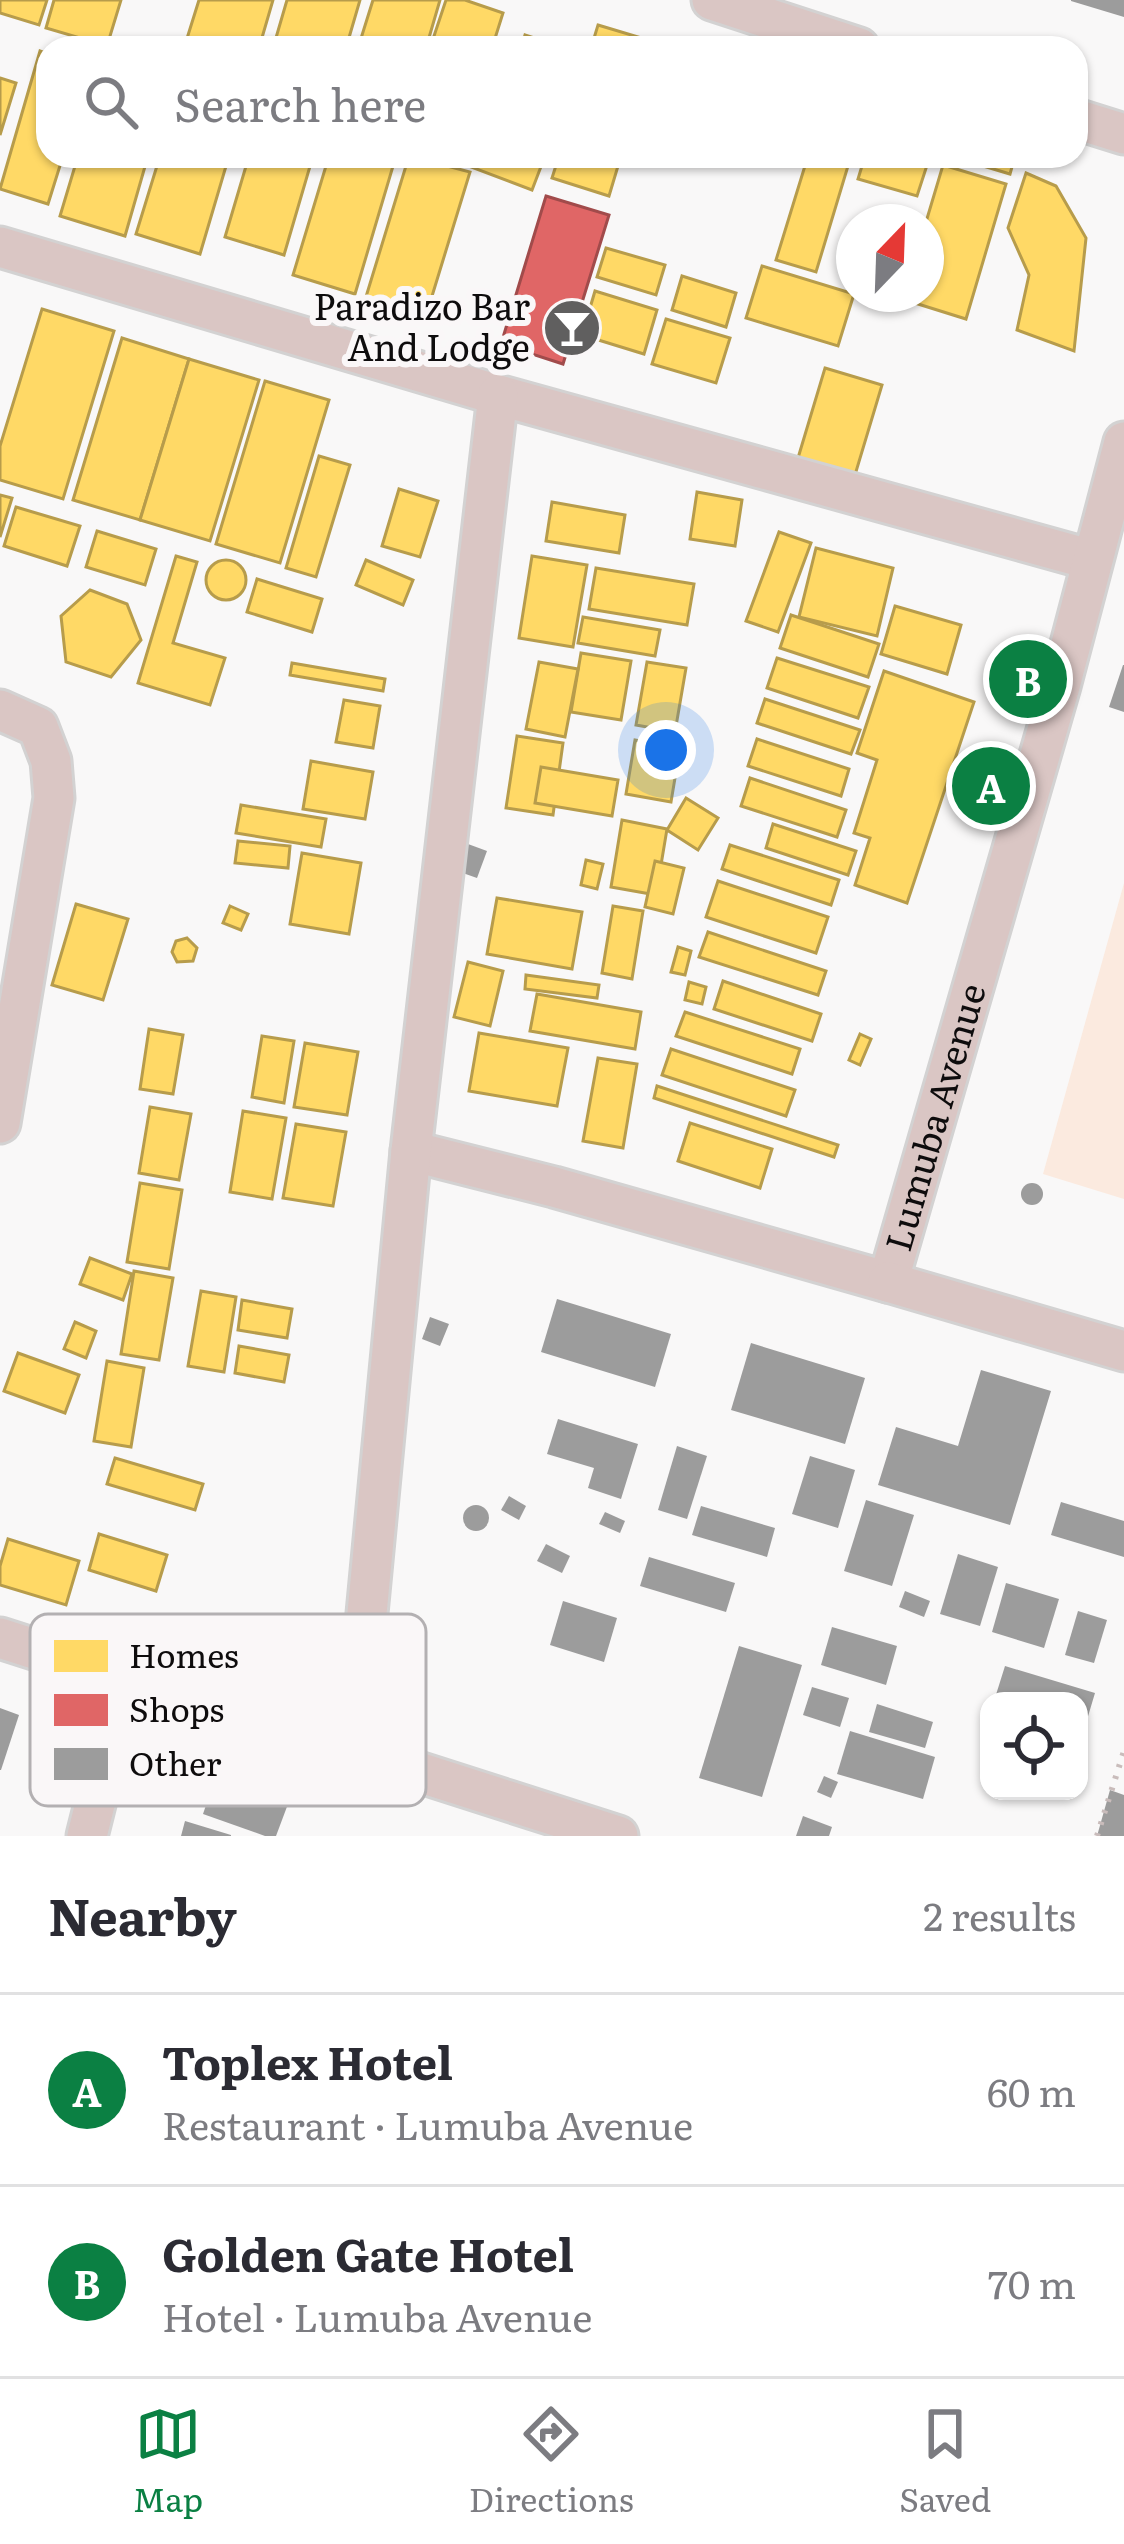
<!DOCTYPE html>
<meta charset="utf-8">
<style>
:root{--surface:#fff;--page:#f2f2f3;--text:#2b2b33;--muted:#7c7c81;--line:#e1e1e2;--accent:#0b8043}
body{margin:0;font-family:Literata,serif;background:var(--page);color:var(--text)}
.controls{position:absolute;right:36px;bottom:36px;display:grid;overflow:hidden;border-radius:24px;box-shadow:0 3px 9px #0004}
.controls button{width:108px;height:108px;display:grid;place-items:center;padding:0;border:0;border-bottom:3px solid var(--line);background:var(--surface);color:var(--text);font:60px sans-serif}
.compass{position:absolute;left:836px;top:204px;width:108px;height:108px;border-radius:50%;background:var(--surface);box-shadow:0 3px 9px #0004;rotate:23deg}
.you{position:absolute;left:666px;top:750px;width:42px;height:42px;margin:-30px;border:9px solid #fff;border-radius:50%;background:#1a73e8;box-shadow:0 0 0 18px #1a73e833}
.badge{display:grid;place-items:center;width:78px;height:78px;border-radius:50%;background:var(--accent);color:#fff;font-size:39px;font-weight:700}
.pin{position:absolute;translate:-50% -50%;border:6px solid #fff;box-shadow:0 3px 12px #0006}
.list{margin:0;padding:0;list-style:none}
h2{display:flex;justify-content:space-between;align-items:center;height:156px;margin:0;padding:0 48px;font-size:51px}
h2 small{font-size:39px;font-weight:400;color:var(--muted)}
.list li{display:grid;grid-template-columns:78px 1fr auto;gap:36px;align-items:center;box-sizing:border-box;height:192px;padding:0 48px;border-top:3px solid var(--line)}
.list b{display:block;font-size:45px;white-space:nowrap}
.list p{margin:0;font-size:39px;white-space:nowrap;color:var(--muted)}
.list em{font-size:39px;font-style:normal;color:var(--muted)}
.icon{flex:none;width:66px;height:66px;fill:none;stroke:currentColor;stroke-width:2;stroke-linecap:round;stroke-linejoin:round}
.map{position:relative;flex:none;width:1124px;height:1836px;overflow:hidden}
.search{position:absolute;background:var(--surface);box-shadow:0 3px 9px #0004;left:36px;right:36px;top:36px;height:132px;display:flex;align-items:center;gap:30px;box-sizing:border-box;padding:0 42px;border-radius:36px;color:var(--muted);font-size:45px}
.sheet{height:540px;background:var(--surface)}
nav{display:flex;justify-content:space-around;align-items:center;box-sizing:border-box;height:168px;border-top:3px solid var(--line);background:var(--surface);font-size:33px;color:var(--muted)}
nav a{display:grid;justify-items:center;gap:6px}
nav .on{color:var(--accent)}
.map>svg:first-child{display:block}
.green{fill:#fbeadf}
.homes{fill:#ffd966;stroke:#b79c4b;stroke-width:3}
.shops{fill:#e06666;stroke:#a14b4b;stroke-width:3}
.building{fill:#9c9c9c}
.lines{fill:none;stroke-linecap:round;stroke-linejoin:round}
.street-casing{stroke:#d3d2d2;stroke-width:45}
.path{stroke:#c9bcbb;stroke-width:6;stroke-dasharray:3 9;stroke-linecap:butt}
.street{stroke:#dac6c4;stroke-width:39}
.labels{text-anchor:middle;stroke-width:12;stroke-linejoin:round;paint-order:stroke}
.poi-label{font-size:36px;fill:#0e0c0d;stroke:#faf7f8;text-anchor:end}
.street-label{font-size:36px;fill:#0e0c0d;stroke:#faf7f8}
.key{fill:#faf7f8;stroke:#b3b0b2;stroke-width:3}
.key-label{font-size:33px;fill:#0e0c0d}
</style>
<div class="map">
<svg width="1124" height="1836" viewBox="0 0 1124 1836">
<rect width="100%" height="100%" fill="#f9f8f8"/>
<polygon class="green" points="1124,883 1124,1199 1043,1174"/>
<g class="homes">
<polygon points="0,0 47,0 39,25 0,13"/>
<polygon points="54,0 121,0 107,46 46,28"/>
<polygon points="199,0 273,0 259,48 184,48"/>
<polygon points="287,0 360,0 346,48 273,48"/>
<polygon points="373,0 440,0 426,48 358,48"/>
<polygon points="446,0 465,0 503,13 492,48 430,48"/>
<polygon points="598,25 655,42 654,48 591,48"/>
<polygon points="525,35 565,48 521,48"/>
<polygon points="40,51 48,54 48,156 63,156 48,204 0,189"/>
<polygon points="0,78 16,83 0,135"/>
<polygon points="78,156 148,156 125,236 60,216"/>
<polygon points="160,156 229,156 200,254 136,234"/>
<polygon points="249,156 313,156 284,255 225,237"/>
<polygon points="329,156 396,156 355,294 293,275"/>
<polygon points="409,156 470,172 425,319 365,300"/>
<polygon points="476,156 545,156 532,190 471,167"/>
<polygon points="559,156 621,156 609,196 552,178"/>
<polygon points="808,156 851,156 816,272 776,260"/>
<polygon points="865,156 930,156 917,196 858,179"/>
<polygon points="950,156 1015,156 1010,174"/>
<polygon points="943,165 1006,184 966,319 902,299 904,294 926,294 926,222"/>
<polygon points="1026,173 1056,186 1086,238 1074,351 1017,330 1029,275 1008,228"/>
<polygon points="606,248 665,265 656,295 597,277"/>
<polygon points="762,266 854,294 838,346 746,318"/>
<polygon points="682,276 736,293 726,327 672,310"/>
<polygon points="595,291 657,310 644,354 582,335"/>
<polygon points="42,309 114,331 63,499 0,480 0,446"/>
<polygon points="666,319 730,338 716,383 652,364"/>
<polygon points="122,338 189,359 140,520 73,500"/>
<polygon points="189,359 259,380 210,541 140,520"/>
<polygon points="825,368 882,385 855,475 798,458"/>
<polygon points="265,381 329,400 280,563 216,544"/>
<polygon points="319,456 350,465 316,577 286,568"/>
<polygon points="399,489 438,501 420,557 382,546"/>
<polygon points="697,492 742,500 735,546 690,539"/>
<polygon points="0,495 12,498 0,537"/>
<polygon points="552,502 625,515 619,553 546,541"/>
<polygon points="16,507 80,526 67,566 4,546"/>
<polygon points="97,531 156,549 145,585 86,567"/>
<polygon points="779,532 811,543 778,632 746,621"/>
<polygon points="816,548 893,568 877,636 799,617"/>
<polygon points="176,556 197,562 173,643 225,658 210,705 138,683"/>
<polygon points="532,556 587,565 573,647 519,638"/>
<polygon points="366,560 413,580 403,605 356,585"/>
<circle cx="226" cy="580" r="20"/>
<polygon points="596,568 694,584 687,625 589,609"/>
<polygon points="257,579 322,599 312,632 247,612"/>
<polygon points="90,590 127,604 141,640 111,677 66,662 61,616"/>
<polygon points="895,606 961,625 947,674 881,654"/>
<polygon points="791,615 879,644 868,677 780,648"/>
<polygon points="583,617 660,630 655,656 578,643"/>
<polygon points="581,653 631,661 621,720 571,712"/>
<polygon points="777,658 869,687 858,718 767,688"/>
<polygon points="539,662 578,669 565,737 526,729"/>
<polygon points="647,662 686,668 675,732 636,725"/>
<polygon points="292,663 385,679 383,691 290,675"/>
<polygon points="884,671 974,702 907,903 855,885 870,838 854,833 877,760 857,753"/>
<polygon points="765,699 860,730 851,754 757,723"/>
<polygon points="344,700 380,706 373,748 336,742"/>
<polygon points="517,736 563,743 553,815 506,808"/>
<polygon points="757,739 849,769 841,796 748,766"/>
<polygon points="635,740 680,748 671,802 626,794"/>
<polygon points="311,761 373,772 365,819 303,809"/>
<polygon points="541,767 618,780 612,816 535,803"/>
<polygon points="750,778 846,810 837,837 741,806"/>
<polygon points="686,798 718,818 698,850 667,830"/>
<polygon points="241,805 326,819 321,847 236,833"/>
<polygon points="622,820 667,829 656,895 611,887"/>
<polygon points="773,824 856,851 848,875 766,848"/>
<polygon points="238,841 290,846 288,868 235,863"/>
<polygon points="730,845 839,880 831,905 722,869"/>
<polygon points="302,853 361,863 349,934 290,924"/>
<polygon points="586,860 603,864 597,889 581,885"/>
<polygon points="655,861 684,868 673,914 645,907"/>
<polygon points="718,881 828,917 816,953 706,917"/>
<polygon points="497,898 582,912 572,969 487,954"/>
<polygon points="76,904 128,919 103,1000 52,985"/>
<polygon points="230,906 248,914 241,930 223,923"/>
<polygon points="613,906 643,911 632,979 602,973"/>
<polygon points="708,932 826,971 818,995 699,957"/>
<polygon points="187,938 197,948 193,961 177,962 172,952 176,941"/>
<polygon points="678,947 691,951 685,975 671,972"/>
<polygon points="468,962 503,971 490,1026 454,1017"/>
<polygon points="526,975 599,985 597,998 525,989"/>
<polygon points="723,981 821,1014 812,1041 714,1009"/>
<polygon points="689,982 706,987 702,1004 685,1000"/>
<polygon points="537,994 641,1012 635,1049 530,1031"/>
<polygon points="685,1012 800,1049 792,1074 676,1036"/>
<polygon points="149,1029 183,1035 173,1094 140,1089"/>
<polygon points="479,1033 568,1048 557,1106 469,1091"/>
<polygon points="860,1034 871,1039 860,1065 849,1060"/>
<polygon points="262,1036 294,1041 284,1103 252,1097"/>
<polygon points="305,1043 358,1052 347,1115 294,1107"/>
<polygon points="671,1049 795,1090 786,1116 662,1075"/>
<polygon points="598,1058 637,1064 623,1148 583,1141"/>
<polygon points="657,1086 838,1145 834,1157 654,1098"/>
<polygon points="150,1107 191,1114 179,1180 139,1173"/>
<polygon points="243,1111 286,1118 272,1199 230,1192"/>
<polygon points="690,1123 772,1149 760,1188 678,1161"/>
<polygon points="296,1124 346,1132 333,1206 283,1198"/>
<polygon points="140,1183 182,1190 169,1269 127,1262"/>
<polygon points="90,1258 132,1274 123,1300 80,1284"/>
<polygon points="134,1271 173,1278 159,1360 121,1354"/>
<polygon points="201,1291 236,1297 224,1372 188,1366"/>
<polygon points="242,1300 292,1309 287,1338 238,1330"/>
<polygon points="75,1322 96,1331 86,1358 64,1349"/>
<polygon points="239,1346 289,1355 284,1382 235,1373"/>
<polygon points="18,1353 79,1375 65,1413 4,1391"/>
<polygon points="107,1361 144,1368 131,1447 94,1441"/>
<polygon points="115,1458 203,1484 195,1510 107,1484"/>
<polygon points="99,1534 167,1555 156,1591 89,1570"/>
<polygon points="8,1539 79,1561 66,1605 0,1585 0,1566"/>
</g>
<polygon class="shops" points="546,196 609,215 563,364 501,344"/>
<g class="building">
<polygon points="1071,0 1124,0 1124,17 1071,1"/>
<polygon points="1123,665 1124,665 1124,712 1109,707"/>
<polygon points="468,844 487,851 477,878 457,871"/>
<circle cx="1032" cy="1194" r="11"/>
<polygon points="557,1299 671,1334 655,1387 541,1352"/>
<polygon points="430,1317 449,1324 440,1346 422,1339"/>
<polygon points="751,1343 865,1378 845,1444 731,1410"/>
<polygon points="981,1370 1051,1391 1010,1525 878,1485 896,1427 958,1446"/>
<polygon points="558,1419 638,1444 621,1499 588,1488 594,1468 547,1454"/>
<polygon points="677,1446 707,1456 687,1519 658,1510"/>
<polygon points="810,1456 855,1470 838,1528 792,1514"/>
<polygon points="509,1496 526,1506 519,1520 501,1510"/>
<polygon points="866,1500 914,1515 892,1586 844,1571"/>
<polygon points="1061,1502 1124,1521 1124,1557 1051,1535"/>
<circle cx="476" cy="1518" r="13"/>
<polygon points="701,1506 775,1528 767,1557 692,1535"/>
<polygon points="605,1512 625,1521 620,1533 599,1524"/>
<polygon points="546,1544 570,1556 562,1573 537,1561"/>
<polygon points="958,1554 998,1567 980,1626 940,1614"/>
<polygon points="649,1557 735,1583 726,1612 640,1586"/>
<polygon points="1006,1583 1059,1599 1044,1648 992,1632"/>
<polygon points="905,1591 930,1601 924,1617 899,1607"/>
<polygon points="563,1601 617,1618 604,1662 550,1645"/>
<polygon points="1078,1611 1107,1620 1094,1663 1065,1655"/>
<polygon points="832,1627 897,1646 886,1685 821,1665"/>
<polygon points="739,1646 802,1665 762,1797 699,1778"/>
<polygon points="1005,1666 1095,1693 1083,1733 1079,1732 1079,1701 994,1701"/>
<polygon points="812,1687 849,1698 840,1727 803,1715"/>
<polygon points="877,1704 933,1722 925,1748 869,1732"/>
<polygon points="0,1708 19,1715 1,1770 0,1770"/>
<polygon points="850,1731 935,1757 923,1799 837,1774"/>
<polygon points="218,1770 291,1796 276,1836 265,1836 203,1814"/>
<polygon points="824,1776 838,1782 831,1798 817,1792"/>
<polygon points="1110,1790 1124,1795 1124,1836 1097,1836"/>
<polygon points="803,1816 832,1827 829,1836 796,1836"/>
<polygon points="185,1821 231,1835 231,1836 181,1836"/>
</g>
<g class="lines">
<g class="street-casing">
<g id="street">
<polyline points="712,0 859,48"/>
<polyline points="1076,119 1124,134"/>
<polyline points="0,247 498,395 1092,560"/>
<polyline points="0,710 38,727 51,761 54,798 0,1123"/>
<path id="s1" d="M 411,1151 L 554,1187 L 888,1282 L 1060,686 L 1124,442"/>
<polyline points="888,1282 1124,1351"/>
<polyline points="0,1638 618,1836"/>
<polyline points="354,1750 411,1151 498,395"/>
<polyline points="87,1836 126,1680"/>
</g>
</g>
<polyline class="path" points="1097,1836 1124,1751"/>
<use href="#street" class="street"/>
</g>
<defs>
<g id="bar-disc" transform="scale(3)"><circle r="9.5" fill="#605f5f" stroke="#faf7f8"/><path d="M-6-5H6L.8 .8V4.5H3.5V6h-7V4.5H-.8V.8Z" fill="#fff"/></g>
</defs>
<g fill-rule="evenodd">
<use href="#bar-disc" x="572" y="328"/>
</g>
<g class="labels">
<g class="poi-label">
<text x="530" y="320">Paradizo Bar<tspan x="530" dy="41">And Lodge</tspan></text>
</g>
<g class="street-label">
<text dy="13" stroke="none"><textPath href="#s1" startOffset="666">Lumuba Avenue</textPath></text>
</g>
</g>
<rect x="30" y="1614" width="396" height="192" rx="18" class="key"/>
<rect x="54" y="1640" width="54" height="32" fill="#ffd966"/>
<rect x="54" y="1694" width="54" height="32" fill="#e06666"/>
<rect x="54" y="1748" width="54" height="32" fill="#9c9c9c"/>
<g class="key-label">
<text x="129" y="1668">Homes</text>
<text x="129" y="1722">Shops</text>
<text x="129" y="1776">Other</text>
</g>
</svg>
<div class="controls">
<button><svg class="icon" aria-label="locate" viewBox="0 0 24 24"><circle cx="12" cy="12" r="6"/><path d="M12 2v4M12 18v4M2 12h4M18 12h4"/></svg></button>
</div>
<svg class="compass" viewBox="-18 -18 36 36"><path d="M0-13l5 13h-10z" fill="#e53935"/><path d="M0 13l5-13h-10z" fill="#7c7c81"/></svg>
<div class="you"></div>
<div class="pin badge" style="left:991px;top:786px">A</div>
<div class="pin badge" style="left:1028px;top:679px">B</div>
<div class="search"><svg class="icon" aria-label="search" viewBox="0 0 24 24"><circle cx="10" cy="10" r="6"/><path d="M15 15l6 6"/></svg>Search here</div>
</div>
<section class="sheet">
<h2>Nearby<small>2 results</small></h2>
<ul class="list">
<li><span class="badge">A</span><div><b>Toplex Hotel</b><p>Restaurant · Lumuba Avenue</p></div><em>60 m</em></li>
<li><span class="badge">B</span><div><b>Golden Gate Hotel</b><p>Hotel · Lumuba Avenue</p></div><em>70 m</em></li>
</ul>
</section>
<nav>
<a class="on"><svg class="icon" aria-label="map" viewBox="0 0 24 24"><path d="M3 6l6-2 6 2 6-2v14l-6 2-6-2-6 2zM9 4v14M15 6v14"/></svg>Map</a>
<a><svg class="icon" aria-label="directions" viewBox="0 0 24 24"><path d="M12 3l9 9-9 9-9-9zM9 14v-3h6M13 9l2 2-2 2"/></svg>Directions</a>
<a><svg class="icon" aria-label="saved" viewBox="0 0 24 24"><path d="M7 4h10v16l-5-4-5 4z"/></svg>Saved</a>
</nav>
